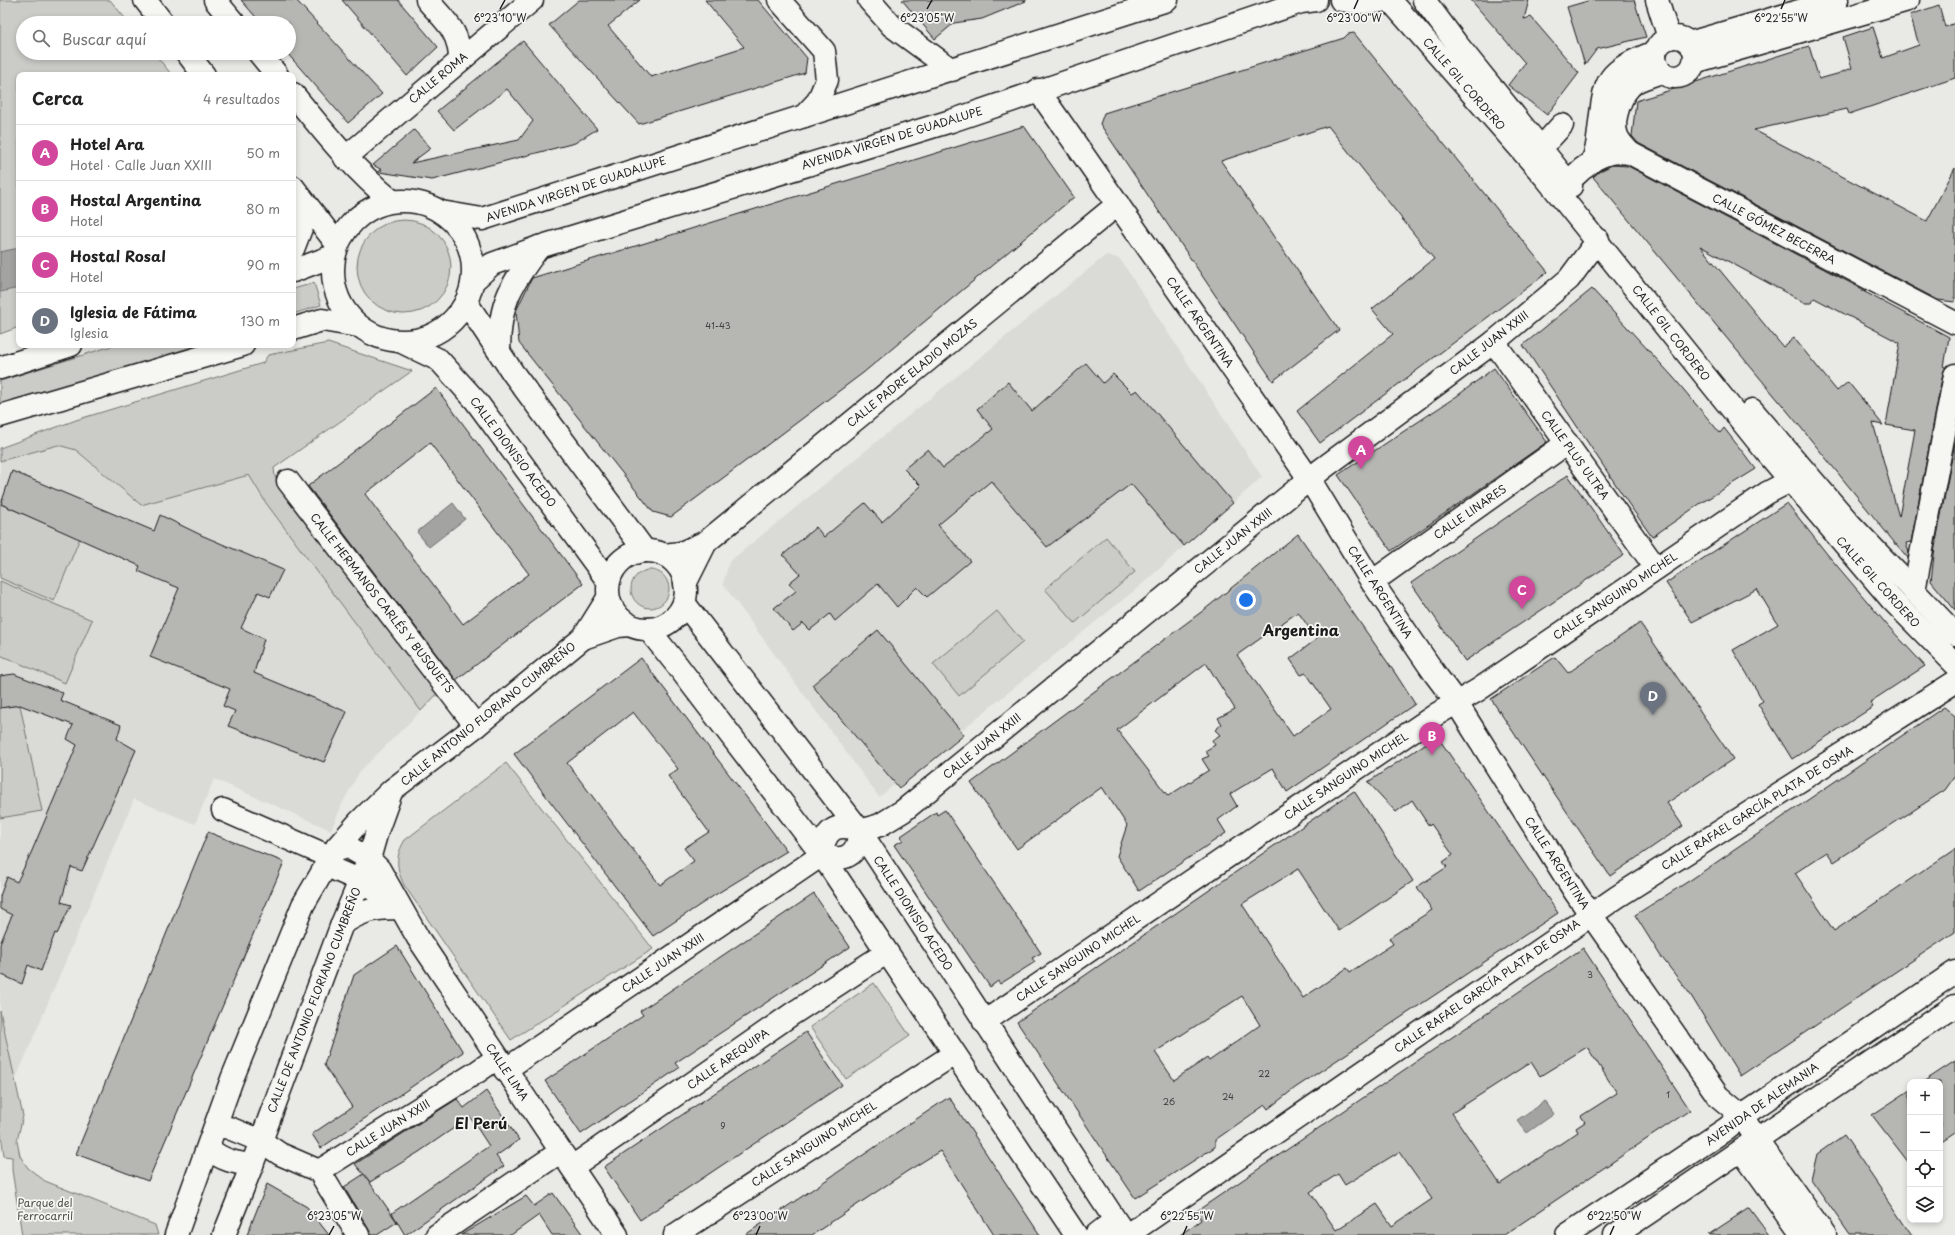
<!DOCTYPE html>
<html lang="es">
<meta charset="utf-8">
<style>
:root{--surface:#fff;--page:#f6f6f6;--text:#222;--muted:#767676;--line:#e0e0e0;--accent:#1c1c1c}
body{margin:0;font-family:"Playpen Sans",sans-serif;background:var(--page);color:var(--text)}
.controls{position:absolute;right:12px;bottom:12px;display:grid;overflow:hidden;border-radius:8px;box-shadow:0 2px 6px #0003}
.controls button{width:36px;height:36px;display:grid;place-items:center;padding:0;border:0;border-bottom:1px solid var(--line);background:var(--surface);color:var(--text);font:20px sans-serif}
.you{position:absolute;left:1246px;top:600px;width:14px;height:14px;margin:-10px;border:3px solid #fff;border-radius:50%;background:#1a73e8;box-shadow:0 0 0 6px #1a73e833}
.badge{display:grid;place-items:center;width:26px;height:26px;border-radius:50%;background:var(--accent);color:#fff;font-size:13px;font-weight:700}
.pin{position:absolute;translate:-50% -33px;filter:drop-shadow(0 1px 2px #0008)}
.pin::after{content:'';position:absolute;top:21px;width:14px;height:12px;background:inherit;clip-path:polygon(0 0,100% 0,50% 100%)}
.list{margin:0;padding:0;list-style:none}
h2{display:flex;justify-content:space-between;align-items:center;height:52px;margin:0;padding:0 16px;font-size:17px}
h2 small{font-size:13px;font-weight:400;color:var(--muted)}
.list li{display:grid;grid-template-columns:26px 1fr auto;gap:12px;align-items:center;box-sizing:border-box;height:56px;padding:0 16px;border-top:1px solid var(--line)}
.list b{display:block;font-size:15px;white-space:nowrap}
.list p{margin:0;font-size:13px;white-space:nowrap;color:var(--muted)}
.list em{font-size:13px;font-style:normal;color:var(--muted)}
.icon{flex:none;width:22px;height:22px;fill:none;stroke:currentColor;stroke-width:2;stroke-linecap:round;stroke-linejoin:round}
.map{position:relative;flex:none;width:1955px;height:1235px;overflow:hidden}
.search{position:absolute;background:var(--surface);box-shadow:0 2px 6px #0003;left:16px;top:16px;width:280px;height:44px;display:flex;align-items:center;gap:10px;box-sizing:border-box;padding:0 14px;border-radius:22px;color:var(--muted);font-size:15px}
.panel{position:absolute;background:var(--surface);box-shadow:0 2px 6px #0003;left:16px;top:72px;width:280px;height:276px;border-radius:8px}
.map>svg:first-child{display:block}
.built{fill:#dadad6}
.green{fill:#cbcbc7;stroke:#747472}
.water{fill:#a3a3a1;stroke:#6d6d6c}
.building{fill:#b6b6b3;stroke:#1c1c1c;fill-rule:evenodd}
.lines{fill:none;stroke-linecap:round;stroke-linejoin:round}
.street-casing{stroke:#1c1c1c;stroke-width:25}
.secondary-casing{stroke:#1c1c1c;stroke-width:25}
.primary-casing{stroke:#1c1c1c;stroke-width:25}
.street{stroke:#f6f6f2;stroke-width:22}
.secondary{stroke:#f6f6f2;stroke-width:22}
.primary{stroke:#f6f6f2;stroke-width:22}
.ticks{fill:none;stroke:#1c1c1c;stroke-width:1.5}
.labels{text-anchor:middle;stroke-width:3.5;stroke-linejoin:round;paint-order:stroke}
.number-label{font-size:9px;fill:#424242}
.street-label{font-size:11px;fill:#1c1c1c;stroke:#f6f6f2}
.park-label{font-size:11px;fill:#51514f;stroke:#f6f6f2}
.district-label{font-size:15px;font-weight:bold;fill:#1c1c1c;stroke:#f6f6f2}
.ticks-label{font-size:10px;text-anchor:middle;fill:#1c1c1c;stroke:#f6f6f2;stroke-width:3.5;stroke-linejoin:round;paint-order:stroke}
</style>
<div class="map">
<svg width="1955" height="1235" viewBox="0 0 1955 1235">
<rect width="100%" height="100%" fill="#e9e9e5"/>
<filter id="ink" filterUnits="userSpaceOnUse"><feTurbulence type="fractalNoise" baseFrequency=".025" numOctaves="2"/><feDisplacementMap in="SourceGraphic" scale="8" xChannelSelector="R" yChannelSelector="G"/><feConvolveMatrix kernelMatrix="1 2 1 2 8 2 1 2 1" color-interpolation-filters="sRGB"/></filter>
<g filter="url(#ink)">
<g class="built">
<polygon points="1106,255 1120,259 1262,477 1140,586 879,797 723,584 729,562"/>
<polygon points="58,445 76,450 141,505 249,475 266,503 421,711 360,771 343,802 331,830 214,779 195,824 134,799 15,1081 0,1011 0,461"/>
</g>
<g class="green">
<polygon points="0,0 110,0 129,23 23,23 23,53 154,53 172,75 19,75 19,327 0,334"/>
<circle cx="404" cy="267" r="47"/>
<polygon points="314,283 321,305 293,314 293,289"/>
<polygon points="328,343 412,371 274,468 275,477 439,692 421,711 266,503 249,475 141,505 76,450 58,445 0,461 0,448 76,420 263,363 268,355"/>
<polygon points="115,345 198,345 0,410 0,381"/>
<polygon points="0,504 80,538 54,601 0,578"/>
<polygon points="1106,537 1135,572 1075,623 1045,589"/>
<circle cx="650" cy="589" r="19"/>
<polygon points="0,581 92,620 65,683 0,655"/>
<polygon points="997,611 1023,642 959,696 933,664"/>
<polygon points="20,705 42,811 0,818 0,708"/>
<path d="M 506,763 L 653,949 L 511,1040 L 404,885 C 396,868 395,856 405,840 Z"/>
<polygon points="874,983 910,1036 846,1079 810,1027"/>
<polygon points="0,1011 23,1116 17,1141 20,1156 28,1168 45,1181 155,1225 158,1235 22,1235 12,1170 12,1157 4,1156 0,1127"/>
</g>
<g class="water">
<polygon points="19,248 19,288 0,292 0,252"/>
<polygon points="453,503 465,519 429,547 417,532"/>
<polygon points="1545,1101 1554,1114 1527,1133 1517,1120"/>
</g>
<g class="building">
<polygon points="241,0 296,0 382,94 348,123 287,53 289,53 289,23 261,23"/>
<polygon points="342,0 398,0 438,47 407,76"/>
<polygon points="579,0 640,0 608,26 651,77 744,47 705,0 758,0 807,58 805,73 639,124 549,25"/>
<polygon points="902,0 1026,0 1026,1 982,19 954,23 935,39"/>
<polygon points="1471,0 1529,0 1524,19 1531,17 1579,73 1547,115 1508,85 1525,63"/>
<polygon points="1591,0 1634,0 1646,37 1597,49 1585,65 1567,7"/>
<polygon points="1939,5 1945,27 1955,23 1955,78 1849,114 1847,109 1754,130 1927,221 1955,168 1955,302 1938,300 1638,143 1632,136 1636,101 1809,46 1819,79 1837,74 1852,68 1843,37 1873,27 1883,58 1919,45 1910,15"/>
<polygon points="1354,33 1548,272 1320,443 1297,411 1393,334 1372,309 1434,259 1328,126 1221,161 1339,330 1273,381 1100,124 1104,113 1344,38 1348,34"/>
<polygon points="523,41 597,129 575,143 432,180 379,172 379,170 382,170 373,165 414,130 431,148 411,163 519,140 533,121 507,89 454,130 437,111"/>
<polygon points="1024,126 1074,197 863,373 671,517 653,512 519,343 516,311 532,278"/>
<path d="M 1612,165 L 1628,166 L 1866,291 L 1861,290 L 1949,337 L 1944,367 L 1946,367 L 1943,373 L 1911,542 L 1906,543 L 1909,553 L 1908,558 L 1896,544 L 1894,544 L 1894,542 L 1798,424 L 1593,177 L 1600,171 ZM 1700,246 L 1805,303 L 1812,303 L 1814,298 L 1900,343 L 1886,425 L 1915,430 L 1899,517 L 1873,423 L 1883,425 L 1848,382 L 1837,391 L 1794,338 L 1783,347 Z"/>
<polygon points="1592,289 1673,377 1720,433 1724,428 1756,469 1701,503 1652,537 1628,503 1523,345"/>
<polygon points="1086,363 1103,383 1113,374 1132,393 1137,390 1233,503 1184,546 1131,484 1047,547 991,481 938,525 970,561 927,597 917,587 897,607 878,584 835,621 830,614 810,630 803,623 793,631 774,608 796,591 789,583 800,574 783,555 816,527 824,537 865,503 882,522 921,486 904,469 928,449 943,468 993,429 977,409 1008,382 1032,411"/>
<polygon points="1494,368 1547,442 1391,551 1338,475 1457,396"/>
<path d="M 436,388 L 583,584 L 456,680 L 308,486 ZM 430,443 L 529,574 L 463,624 L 365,494 Z"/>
<polygon points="1955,442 1955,610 1931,581 1935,547"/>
<polygon points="12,471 154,531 160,515 201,535 283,570 270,597 258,592 241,628 264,639 254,673 347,712 324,762 228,726 235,711 223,706 230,689 150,657 179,588 138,571 140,566 1,504"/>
<polygon points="1568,475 1624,555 1465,661 1411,583"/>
<polygon points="1787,503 1827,554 1888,626 1925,666 1870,702 1873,707 1792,759 1758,704 1763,701 1733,650 1778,624 1757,589 1692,622 1666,583"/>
<path d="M 1298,534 L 1395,673 L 1415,704 L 1287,792 L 1273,768 L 1230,794 L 1237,806 L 1218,820 L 1226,833 L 1139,891 L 1117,856 L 1127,825 L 1102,787 L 1017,849 L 971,783 L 1204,610 ZM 1298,612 L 1317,639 L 1290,659 L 1301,675 L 1306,673 L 1331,709 L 1293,736 L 1237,655 ZM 1206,663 L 1235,709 L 1218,718 L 1222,724 L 1215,730 L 1220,735 L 1212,740 L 1215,745 L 1205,751 L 1209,756 L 1202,759 L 1209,770 L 1168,796 L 1117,730 Z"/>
<polygon points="1640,623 1733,759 1667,803 1683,826 1610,876 1491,699 1555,657 1568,673"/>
<polygon points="878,630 964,735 899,788 812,685"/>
<path d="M 641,658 L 787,851 L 718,893 L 653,936 L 514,754 ZM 633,712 L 678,769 L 668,776 L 709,832 L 684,848 L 694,861 L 660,885 L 567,763 Z"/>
<polygon points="14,674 63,693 60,700 121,725 117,739 136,750 82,871 71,867 61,902 71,905 57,934 55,933 41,971 28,965 22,984 0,974 0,944 12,915 0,909 0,896 7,877 17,882 31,853 77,745 67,739 73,725 20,705 0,708 0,676"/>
<polygon points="1944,707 1955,716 1955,776 1945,790 1834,862 1827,852 1795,873 1834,931 1955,849 1955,932 1740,1076 1690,994 1660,955 1635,915 1692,879"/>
<path d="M 1437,736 L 1558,913 L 1295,1088 L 1268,1109 L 1265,1105 L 1215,1140 L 1215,1147 L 1135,1198 L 1017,1022 L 1354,791 L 1413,881 L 1339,931 L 1298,869 L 1242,904 L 1303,998 L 1347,968 L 1350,972 L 1393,944 L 1389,938 L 1432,910 L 1417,887 L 1447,867 L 1443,862 L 1453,855 L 1431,824 L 1429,826 L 1412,800 L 1396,812 L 1368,782 ZM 1242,996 L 1260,1025 L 1209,1061 L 1207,1058 L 1174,1080 L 1155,1052 Z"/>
<polygon points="945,810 1041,953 1032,958 1035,962 1000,984 998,981 990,987 894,845 903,840 901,836 936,812 937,815"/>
<polygon points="208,832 284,862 148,1181 76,1154"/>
<polygon points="814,894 850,947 675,1063 679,1068 581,1134 545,1081 643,1015 640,1011"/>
<polygon points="397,946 463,1052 321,1148 312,1134 352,1107 324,1065 354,975"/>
<path d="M 1583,948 L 1690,1110 L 1504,1235 L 1180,1235 L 1201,1220 L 1197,1211 ZM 1587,1047 L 1617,1093 L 1581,1116 L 1585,1122 L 1576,1128 L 1578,1132 L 1500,1184 L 1452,1113 L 1531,1062 L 1540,1076 ZM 1399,1152 L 1432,1199 L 1392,1226 L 1377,1204 L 1336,1230 L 1310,1192 L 1338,1174 L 1345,1185 Z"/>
<polygon points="806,1032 842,1085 640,1220 604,1167"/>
<polygon points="1955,1061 1955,1132 1940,1142 1940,1082 1923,1082"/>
<polygon points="1910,1090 1910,1163 1909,1163 1872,1115"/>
<polygon points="486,1091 519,1140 496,1156 504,1166 405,1235 392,1213 489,1146 470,1117 419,1152 370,1182 355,1164 457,1099 464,1108"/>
<polygon points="949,1097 1040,1235 994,1235 940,1151 906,1172 812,1235 745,1235"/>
<polygon points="1844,1135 1912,1235 1850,1235 1811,1179 1817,1154"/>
<polygon points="364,1174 397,1222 377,1235 372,1235 344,1187"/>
<polygon points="267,1184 307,1207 329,1235 247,1235"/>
<polygon points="553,1193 583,1235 552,1235 539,1215 511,1235 461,1235 526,1196 534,1206"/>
<polygon points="1749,1208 1769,1235 1708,1235"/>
</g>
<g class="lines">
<g class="street-casing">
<g id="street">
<path d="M 427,0 C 445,21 460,31 460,60"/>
<polyline points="779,0 824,51 827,80 818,101 804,116"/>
<polyline points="869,0 892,26 952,70"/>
<polyline points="1657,0 1669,38"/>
<circle cx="1675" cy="57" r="20"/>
<polyline points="1689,43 1837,0"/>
<polyline points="1694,62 1908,0"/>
<polyline points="1038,90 1310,480 1372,582 1435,674 1456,702 1575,892 1718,1096 1742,1116 1757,1140"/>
<polyline points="1542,147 1562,125"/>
<path d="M 1630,153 C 1625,147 1620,143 1617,136 C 1611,120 1621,92 1635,82 C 1643,78 1653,75 1661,72"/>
<polyline points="345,158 532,0"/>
<path d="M 1592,161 C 1605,153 1614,151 1630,153 L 1955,323"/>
<path d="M 1559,193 C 1565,185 1572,178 1580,171 C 1583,168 1589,165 1592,161 C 1597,153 1598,140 1599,131 C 1605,79 1604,72 1655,52"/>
<polyline points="1494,342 1656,568"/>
<polyline points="288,481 476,726"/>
<polyline points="664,555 681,553 706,542 1118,204"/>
<polyline points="1372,582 1567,443"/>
<polyline points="685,584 706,542"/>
<polyline points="1914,591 1955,375"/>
<polyline points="608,598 583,638 618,626 629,625"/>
<polyline points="223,810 330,857"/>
<polyline points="337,847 350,848 369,859 379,869 418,938 617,1235"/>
<path d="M 822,855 C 824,830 836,821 860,831 L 880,825 L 903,811 L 1322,469 L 1494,342 L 1569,279 L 1598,240"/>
<path d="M 822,855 C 844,863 858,856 860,831"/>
<polyline points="325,865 359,880 399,907"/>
<path d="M 342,924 C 363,910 375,908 400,908"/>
<polyline points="984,1022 1437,714 1478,690 1767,493 1790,481"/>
<polyline points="505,1070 822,855"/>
<polyline points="216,1126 229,1128 261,1141 280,1154 319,1171 358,1235"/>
<path d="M 209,1149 C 222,1160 235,1163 252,1165"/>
<polyline points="572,1167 792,1014 886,953"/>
<polyline points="319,1171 477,1072 497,1058"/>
<polyline points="176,1235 232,1079 303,905 337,847 359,822 392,790 476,726 583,638"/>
<polyline points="224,1235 252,1165 342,924 369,859 377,831 390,795"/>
<polyline points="437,1235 560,1152"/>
<polyline points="675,1235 954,1054"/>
<polyline points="1096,1235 1105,1228 1119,1226"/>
<polyline points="1127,1235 1617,897 1955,682"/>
</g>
</g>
<g class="secondary-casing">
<g id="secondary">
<polyline points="145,0 163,23"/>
<polyline points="215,0 234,23"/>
<polyline points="187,53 204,75"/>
<polyline points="259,53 277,75"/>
<path d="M 293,94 C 324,132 354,170 392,201"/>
<polyline points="293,187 337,244"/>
<polyline points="466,302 513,373 645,551"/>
<polyline points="402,342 439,360 476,401 608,581"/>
<circle cx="647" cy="590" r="39"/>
<polyline points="684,603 860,831 1125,1235"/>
<polyline points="648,629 677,665 822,855 1076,1235"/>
<polyline points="1757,1140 1825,1235"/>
<polyline points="1741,1150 1802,1235"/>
</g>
</g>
<g class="primary-casing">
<g id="primary">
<path d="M 1341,0 C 1357,3 1370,4 1386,0"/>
<polyline points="1390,0 1546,178 1768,454 1891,599 1955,664"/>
<polyline points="1424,0 1456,43 1571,186"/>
<circle cx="403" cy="271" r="70"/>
<polyline points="441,212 482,219 1167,0"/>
<polyline points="293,249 303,223 303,200"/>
<polyline points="293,271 333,256"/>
<polyline points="473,281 492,264 539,247 951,121 1301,2 1316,0"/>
<polyline points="293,329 322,320 358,326"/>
<path d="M 499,350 C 499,303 511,284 539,247"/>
<polyline points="0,368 71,345"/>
<polyline points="1752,410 1850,524 1955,634"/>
<polyline points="0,416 243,345"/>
<polyline points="1567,1235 1726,1129 1742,1116 1955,972"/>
<path d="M 1615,1235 C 1729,1159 1841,1081 1955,1006"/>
</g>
</g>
<use href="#street" class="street"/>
<use href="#secondary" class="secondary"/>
<use href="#primary" class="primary"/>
</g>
</g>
<path class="ticks" d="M 500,9 L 505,0M 927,9 L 932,0M 1354,9 L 1358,0M 1781,9 L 1785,0M 329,1235 L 334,1226M 756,1235 L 760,1226M 1183,1235 L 1187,1226M 1610,1235 L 1614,1226"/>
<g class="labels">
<g class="number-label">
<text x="718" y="329">41-43</text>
<text x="1590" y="978">3</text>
<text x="1264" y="1077">22</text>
<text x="1668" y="1098">1</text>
<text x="1228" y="1100">24</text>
<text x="1169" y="1105">26</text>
<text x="723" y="1129">9</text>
</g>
<g class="street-label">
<text transform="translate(438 78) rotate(-40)" y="4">CALLE ROMA</text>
<text transform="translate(1464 84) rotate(49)" y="4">CALLE GIL CORDERO</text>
<text transform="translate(892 138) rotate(-17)" y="4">AVENIDA VIRGEN DE GUADALUPE</text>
<text transform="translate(576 189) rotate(-18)" y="4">AVENIDA VIRGEN DE GUADALUPE</text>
<text transform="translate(1774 229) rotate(28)" y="4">CALLE GÓMEZ BECERRA</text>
<text transform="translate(1200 322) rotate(55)" y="4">CALLE ARGENTINA</text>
<text transform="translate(1671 333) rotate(52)" y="4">CALLE GIL CORDERO</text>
<text transform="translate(1489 343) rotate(-38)" y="4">CALLE JUAN XXIII</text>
<text transform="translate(912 373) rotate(-39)" y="4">CALLE PADRE ELADIO MOZAS</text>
<text transform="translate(513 452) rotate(53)" y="4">CALLE DIONISIO ACEDO</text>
<text transform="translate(1575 455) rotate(54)" y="4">CALLE PLUS ULTRA</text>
<text transform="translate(1470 512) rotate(-35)" y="4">CALLE LINARES</text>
<text transform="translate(1233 541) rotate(-39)" y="4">CALLE JUAN XXIII</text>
<text transform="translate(1878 582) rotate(48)" y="4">CALLE GIL CORDERO</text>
<text transform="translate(1380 592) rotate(57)" y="4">CALLE ARGENTINA</text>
<text transform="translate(1615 596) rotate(-34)" y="4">CALLE SANGUINO MICHEL</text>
<text transform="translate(382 603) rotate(52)" y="4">CALLE HERMANOS CARLÉS Y BUSQUETS</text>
<text transform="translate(488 714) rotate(-39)" y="4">CALLE ANTONIO FLORIANO CUMBREÑO</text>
<text transform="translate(982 746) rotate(-39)" y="4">CALLE JUAN XXIII</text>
<text transform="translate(1346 776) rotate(-34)" y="4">CALLE SANGUINO MICHEL</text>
<text transform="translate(1757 808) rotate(-32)" y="4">CALLE RAFAEL GARCÍA PLATA DE OSMA</text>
<text transform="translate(1557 863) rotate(57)" y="4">CALLE ARGENTINA</text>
<text transform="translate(913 913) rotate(57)" y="4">CALLE DIONISIO ACEDO</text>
<text transform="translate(1078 958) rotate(-34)" y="4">CALLE SANGUINO MICHEL</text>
<text transform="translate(663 963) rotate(-34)" y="4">CALLE JUAN XXIII</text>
<text transform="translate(1487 986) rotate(-35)" y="4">CALLE RAFAEL GARCÍA PLATA DE OSMA</text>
<text transform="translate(314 1000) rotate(-69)" y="4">CALLE DE ANTONIO FLORIANO CUMBREÑO</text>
<text transform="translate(728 1059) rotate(-35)" y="4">CALLE AREQUIPA</text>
<text transform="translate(507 1072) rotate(56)" y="4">CALLE LIMA</text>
<text transform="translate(1762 1104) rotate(-35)" y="4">AVENIDA DE ALEMANIA</text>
<text transform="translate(388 1128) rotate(-32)" y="4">CALLE JUAN XXIII</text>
<text transform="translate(814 1144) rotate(-33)" y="4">CALLE SANGUINO MICHEL</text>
</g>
<g class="park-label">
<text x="45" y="1207">Parque del<tspan x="45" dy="13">Ferrocarril</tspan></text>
</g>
<g class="district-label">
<text x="1301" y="636">Argentina</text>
<text x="481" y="1129">El Perú</text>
</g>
</g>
<g class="ticks-label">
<text x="500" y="22">6°23'10"W</text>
<text x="927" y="22">6°23'05"W</text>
<text x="1354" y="22">6°23'00"W</text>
<text x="1781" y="22">6°22'55"W</text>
<text x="334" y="1220">6°23'05"W</text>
<text x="760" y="1220">6°23'00"W</text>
<text x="1187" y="1220">6°22'55"W</text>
<text x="1614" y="1220">6°22'50"W</text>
</g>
</svg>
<div class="controls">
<button>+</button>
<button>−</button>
<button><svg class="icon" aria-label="locate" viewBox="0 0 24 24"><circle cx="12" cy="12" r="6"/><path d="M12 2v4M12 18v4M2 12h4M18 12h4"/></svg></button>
<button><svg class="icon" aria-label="layers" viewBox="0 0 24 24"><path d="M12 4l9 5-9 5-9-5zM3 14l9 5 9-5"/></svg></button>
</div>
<div class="you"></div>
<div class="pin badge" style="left:1361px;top:469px;background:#d1479c">A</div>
<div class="pin badge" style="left:1432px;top:755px;background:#d1479c">B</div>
<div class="pin badge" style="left:1522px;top:609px;background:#d1479c">C</div>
<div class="pin badge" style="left:1653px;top:715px;background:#6b7280">D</div>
<div class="search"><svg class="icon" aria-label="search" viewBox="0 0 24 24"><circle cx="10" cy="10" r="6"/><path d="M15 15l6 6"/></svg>Buscar aquí</div>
<section class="panel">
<h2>Cerca<small>4 resultados</small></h2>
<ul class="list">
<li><span class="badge" style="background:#d1479c">A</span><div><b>Hotel Ara</b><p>Hotel · Calle Juan XXIII</p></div><em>50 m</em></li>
<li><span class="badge" style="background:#d1479c">B</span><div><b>Hostal Argentina</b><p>Hotel</p></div><em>80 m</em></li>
<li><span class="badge" style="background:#d1479c">C</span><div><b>Hostal Rosal</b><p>Hotel</p></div><em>90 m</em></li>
<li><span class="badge" style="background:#6b7280">D</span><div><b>Iglesia de Fátima</b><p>Iglesia</p></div><em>130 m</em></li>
</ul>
</section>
</div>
